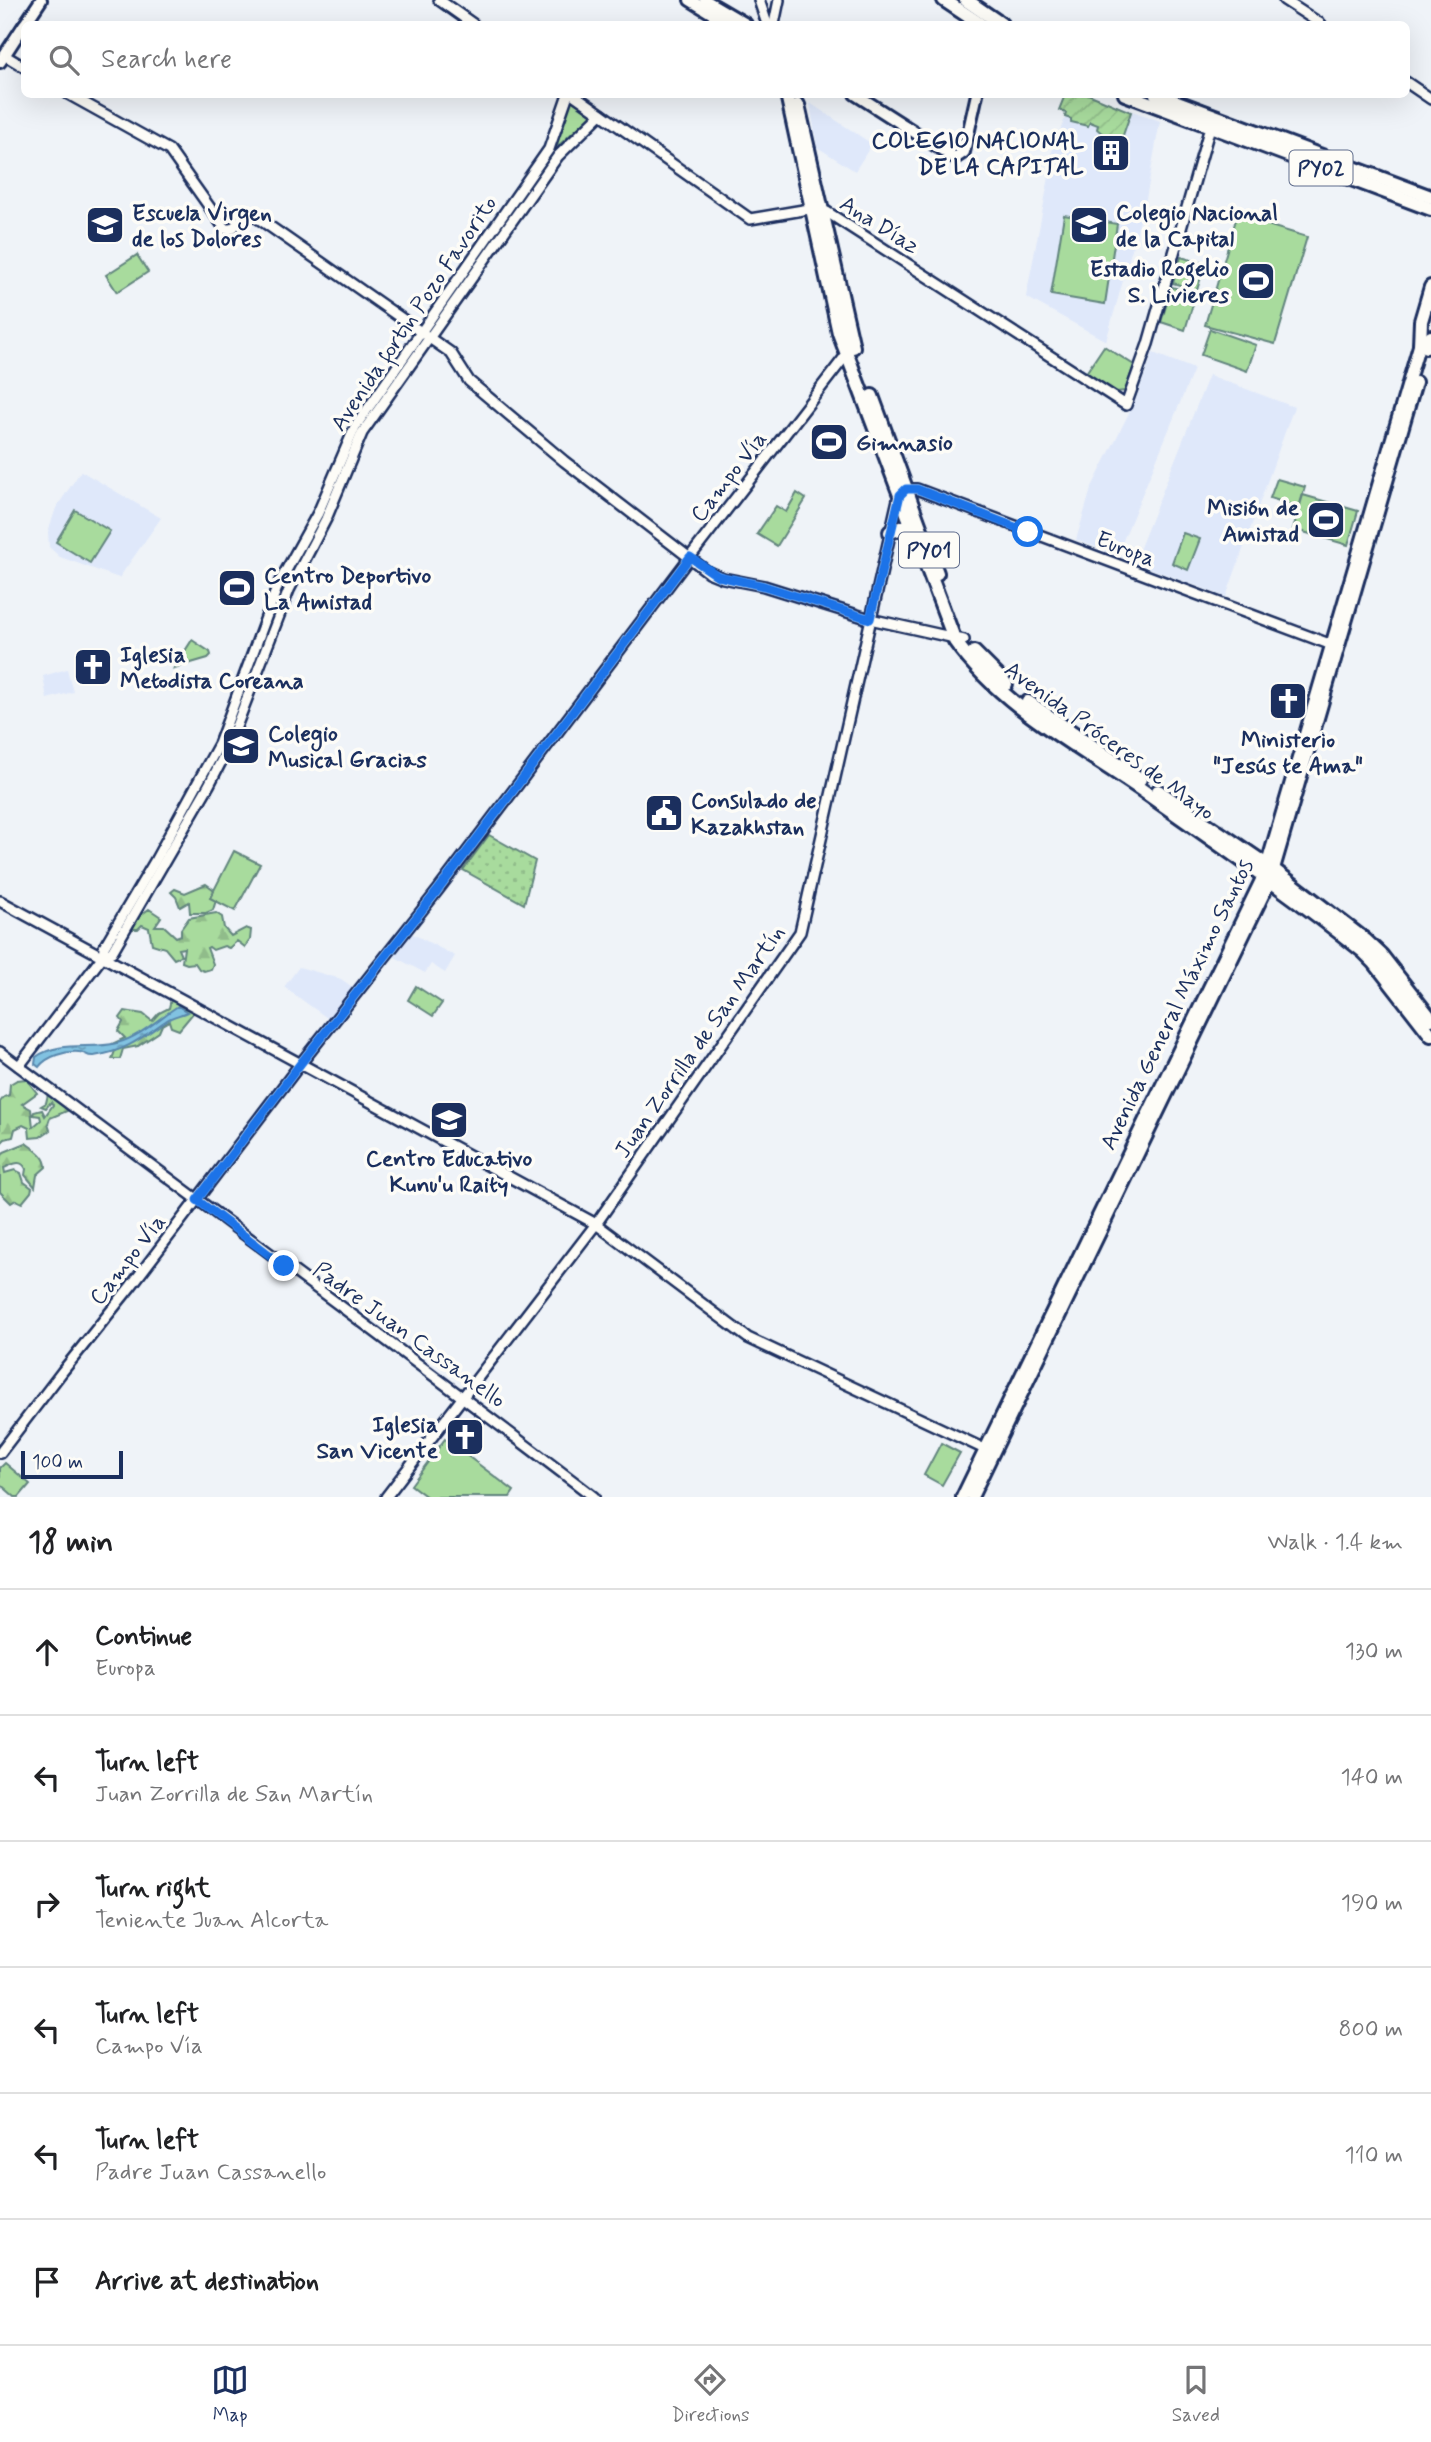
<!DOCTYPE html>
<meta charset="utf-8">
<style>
:root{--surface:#fff;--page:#f6f6f6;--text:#202124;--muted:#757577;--line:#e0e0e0;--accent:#1b2f5e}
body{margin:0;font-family:Mynerve,sans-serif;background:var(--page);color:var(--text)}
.scale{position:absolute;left:21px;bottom:18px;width:102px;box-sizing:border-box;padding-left:7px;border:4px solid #1b2f5e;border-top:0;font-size:19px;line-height:24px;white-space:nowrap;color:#1b2f5e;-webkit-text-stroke:5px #fdfcf7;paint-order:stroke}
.stop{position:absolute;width:21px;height:21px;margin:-16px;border:5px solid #1a73e8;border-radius:50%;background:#fff}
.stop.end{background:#1a73e8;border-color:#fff;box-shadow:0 2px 7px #0008}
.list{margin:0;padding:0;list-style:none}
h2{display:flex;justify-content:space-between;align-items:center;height:91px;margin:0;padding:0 28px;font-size:30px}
h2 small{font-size:23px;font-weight:400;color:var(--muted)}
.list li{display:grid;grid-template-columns:46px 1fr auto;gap:21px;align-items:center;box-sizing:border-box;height:126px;padding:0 28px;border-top:2px solid var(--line)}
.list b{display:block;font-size:26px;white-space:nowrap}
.list p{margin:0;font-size:23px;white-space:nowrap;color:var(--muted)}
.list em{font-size:23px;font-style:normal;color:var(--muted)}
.icon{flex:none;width:38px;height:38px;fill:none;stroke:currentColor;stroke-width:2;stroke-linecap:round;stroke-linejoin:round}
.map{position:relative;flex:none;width:1431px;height:1497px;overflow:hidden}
.search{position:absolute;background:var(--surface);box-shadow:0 7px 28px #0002;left:21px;right:21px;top:21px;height:77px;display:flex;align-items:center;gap:18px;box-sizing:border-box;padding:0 24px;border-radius:10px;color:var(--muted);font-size:26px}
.sheet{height:847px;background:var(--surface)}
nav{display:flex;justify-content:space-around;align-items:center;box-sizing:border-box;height:98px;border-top:2px solid var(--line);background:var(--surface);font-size:19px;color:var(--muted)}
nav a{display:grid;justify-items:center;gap:4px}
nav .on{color:var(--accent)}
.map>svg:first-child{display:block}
.built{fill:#dfe8fa}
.grass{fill:url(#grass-dots);stroke:#62857e;stroke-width:2}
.forest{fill:url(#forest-firs);stroke:#62857e;stroke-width:2}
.park{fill:#a8db9d;stroke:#62857e;stroke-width:2}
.garden{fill:url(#garden-furrows);stroke:#62857e;stroke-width:2}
.water{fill:url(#water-ripples);stroke:#5887ad;stroke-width:2}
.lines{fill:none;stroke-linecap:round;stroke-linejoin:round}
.secondary-casing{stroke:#1b2f5e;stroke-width:14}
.primary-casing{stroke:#1b2f5e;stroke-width:16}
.highway-casing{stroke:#1b2f5e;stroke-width:18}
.secondary{stroke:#fdfcf7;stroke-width:9}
.primary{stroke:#fdfcf7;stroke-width:10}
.highway{stroke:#fdfcf7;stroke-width:12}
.route{stroke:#1a73e8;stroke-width:9}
.labels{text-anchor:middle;stroke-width:7;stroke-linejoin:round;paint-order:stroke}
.shield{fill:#fdfcf7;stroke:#5f6c8c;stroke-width:2}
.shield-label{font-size:21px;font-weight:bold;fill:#1b2f5e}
.poi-label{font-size:23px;font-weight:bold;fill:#1b2f5e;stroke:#fdfcf7;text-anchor:start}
.street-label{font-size:23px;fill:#1b2f5e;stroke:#fdfcf7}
</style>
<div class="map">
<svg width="1431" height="1497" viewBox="0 0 1431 1497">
<defs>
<pattern id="grass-dots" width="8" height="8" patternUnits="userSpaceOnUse" patternTransform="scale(1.75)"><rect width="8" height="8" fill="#a8db9d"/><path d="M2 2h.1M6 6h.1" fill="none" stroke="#90bc8a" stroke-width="1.8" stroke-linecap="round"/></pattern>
<pattern id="forest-firs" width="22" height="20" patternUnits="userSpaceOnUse" patternTransform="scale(1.75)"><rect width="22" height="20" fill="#a8db9d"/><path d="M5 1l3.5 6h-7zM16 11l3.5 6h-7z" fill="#90bc8a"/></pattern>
<pattern id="garden-furrows" width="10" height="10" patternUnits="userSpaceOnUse" patternTransform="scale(1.75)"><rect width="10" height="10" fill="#a8db9d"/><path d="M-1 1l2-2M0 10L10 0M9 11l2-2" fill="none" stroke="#90bc8a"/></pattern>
<pattern id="water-ripples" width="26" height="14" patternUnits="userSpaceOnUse" patternTransform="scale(1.75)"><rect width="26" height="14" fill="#81c2e1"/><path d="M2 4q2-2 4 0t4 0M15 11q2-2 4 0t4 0" fill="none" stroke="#699eba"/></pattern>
</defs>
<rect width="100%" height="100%" fill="#eff3f8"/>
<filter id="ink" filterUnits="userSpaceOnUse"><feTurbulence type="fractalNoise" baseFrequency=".0143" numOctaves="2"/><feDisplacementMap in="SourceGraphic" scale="14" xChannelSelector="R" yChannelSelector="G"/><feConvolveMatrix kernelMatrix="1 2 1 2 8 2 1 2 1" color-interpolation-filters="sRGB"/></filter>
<g filter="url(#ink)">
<g class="built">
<polygon points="1074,95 1088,95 1160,121 1146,199 1106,341 1026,297 1049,177 1056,162 1049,159"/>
<polygon points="810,103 872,144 855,171 817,147"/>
<polygon points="1153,353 1194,369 1117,555 1076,540 1091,489 1136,399"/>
<polygon points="1209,375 1294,407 1226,597 1136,563 1135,560"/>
<polygon points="81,471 161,518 119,578 60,557 49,547 48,532 56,508"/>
<polygon points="67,669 73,692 47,699 43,676"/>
<polygon points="411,933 455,956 445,973 431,964 425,973 393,956"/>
<polygon points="299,967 341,979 354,988 330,1020 284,987"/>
</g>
<polygon class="grass" points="489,835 535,861 524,904 463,870"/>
<g class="forest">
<polygon points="206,884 213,889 217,897 213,910 206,913 190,913 189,902 180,907 176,897 171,892 175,889 185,893"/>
<polygon points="149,909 161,917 155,926 164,926 176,937 181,935 181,929 189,918 216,913 222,917 224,928 231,936 246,928 251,930 250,940 245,947 237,941 229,948 224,946 213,950 209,947 207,948 213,964 211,969 204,971 199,969 195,963 187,964 182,962 184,948 178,949 181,956 174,959 165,948 152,944 149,928 142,925 138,929 133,929 132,927 138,917"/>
<polygon points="174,998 194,1012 179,1030 171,1027 169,1021 162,1025 159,1032 138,1046 123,1049 120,1059 112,1059 115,1051 112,1044 125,1038 118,1031 123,1022 120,1018 125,1011 143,1014 152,1021 159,1013 169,1008 171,999"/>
<polygon points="26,1079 37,1093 22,1104 31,1109 33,1127 41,1120 40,1116 33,1115 34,1112 42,1110 45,1116 53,1105 51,1102 46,1108 41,1106 46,1103 48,1094 67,1096 72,1101 67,1111 50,1118 48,1124 50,1130 40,1137 30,1138 29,1128 23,1125 15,1129 13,1137 5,1139 0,1144 0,1102 4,1097 9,1095 10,1084 17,1080"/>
<path d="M 26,1143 C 33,1149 46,1155 46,1167 L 37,1175 L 35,1187 L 25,1175 L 26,1169 C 21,1158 12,1165 4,1168 L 5,1173 L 15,1170 L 21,1173 L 24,1182 L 32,1188 L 31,1192 L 22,1203 L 16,1200 L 11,1203 L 0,1192 L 0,1159 L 4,1152 Z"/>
</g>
<g class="park">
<polygon points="570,98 592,115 558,146 556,145"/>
<polygon points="1064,215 1117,224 1105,304 1051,295"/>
<polygon points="1237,216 1307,237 1275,344 1205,325"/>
<polygon points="137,255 148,272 117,292 106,275"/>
<polygon points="1181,257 1205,264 1197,290 1173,283"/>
<polygon points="1172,287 1196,294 1185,330 1161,322"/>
<polygon points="1210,329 1256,345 1247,371 1201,355"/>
<polygon points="1104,346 1134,365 1125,391 1116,392 1086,373"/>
<polygon points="1277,479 1305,487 1299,507 1270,498"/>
<polygon points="797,493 806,499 777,546 757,534 776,506 786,512"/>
<polygon points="1303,495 1358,511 1348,545 1293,529"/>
<polygon points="75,510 110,531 90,563 56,542"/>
<polygon points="1183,533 1200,539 1188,570 1172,563"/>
<polygon points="192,640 210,652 211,655 208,658 174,668"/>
<polygon points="234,851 260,864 235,911 210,898"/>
<polygon points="416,986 442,1003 433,1016 408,1000"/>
<polygon points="445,1439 514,1491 510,1497 427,1497 411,1485"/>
<polygon points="941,1443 960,1453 942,1485 924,1475"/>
<polygon points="5,1463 30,1484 19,1497 15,1497 0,1484 0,1468"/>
</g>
<polygon class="garden" points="1088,94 1131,112 1122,138 1115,135 1114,138 1103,134 1097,129 1098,125 1090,122 1088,126 1071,122 1071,119 1065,117 1066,113 1059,110 1065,95"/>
<path class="water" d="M 178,1006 L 187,1012 C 181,1015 173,1016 167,1020 C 141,1038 127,1051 94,1056 C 87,1057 85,1052 79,1052 C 65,1051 47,1056 39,1067 L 35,1064 L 36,1057 C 59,1040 91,1050 117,1043 C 140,1037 159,1018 178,1006 Z"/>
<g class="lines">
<g class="secondary-casing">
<g id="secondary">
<polyline points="439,0 473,24"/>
<polyline points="759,0 767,24"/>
<polyline points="1284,0 1321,24"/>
<polyline points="774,24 779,0"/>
<polyline points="4,55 24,67"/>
<polyline points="1406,82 1431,99"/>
<polyline points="68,94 169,150 225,229 232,229 247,213 252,214 451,353 469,381 564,461 708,572 723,578 764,586 870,619 964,640"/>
<polyline points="573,94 750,219 815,208 827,212 1126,405 1148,344 1210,127"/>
<polyline points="0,901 596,1224 748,1338 991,1452"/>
<polyline points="103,956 104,947 155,861 219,744 278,585 318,513 355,427 549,149 568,94"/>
<path d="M 0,1052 C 198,1201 398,1347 594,1497"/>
<polyline points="19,1066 103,956 112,952 209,785 227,750 289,590 326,519 362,433 558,156 601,114"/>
<polyline points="0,1453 62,1372 131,1286 301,1063 438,890 690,557 847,354"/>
<polyline points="386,1497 596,1224 800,932 899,495 907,489 917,489 1332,645"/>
</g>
</g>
<g class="primary-casing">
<g id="primary">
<polyline points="690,0 729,24"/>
<polyline points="705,0 746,24"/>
<polyline points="25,24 41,0"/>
<polyline points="0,62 24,25"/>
<polyline points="855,94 955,158 964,152 977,94"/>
<polyline points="962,1497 1264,874 1421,339"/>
<polyline points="972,1497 1271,879 1416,382"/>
</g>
</g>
<g class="highway-casing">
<g id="highway">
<polyline points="944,0 980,24"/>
<polyline points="966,0 1001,24"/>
<path d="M 787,94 L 839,333 L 955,641 C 1002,707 1077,745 1142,790 C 1217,843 1292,894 1363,951 L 1375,963 L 1431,1035"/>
<polyline points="1125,94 1431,209"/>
<polyline points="1156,94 1431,197"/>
<polyline points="798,105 853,347"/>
<polyline points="1420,345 1421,321 1431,287"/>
<polyline points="1426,347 1431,337"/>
<polyline points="872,396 937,573"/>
<polyline points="890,532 910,525"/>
<polyline points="974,652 1006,684"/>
<polyline points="1028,702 1140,779"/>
<polyline points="1158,791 1274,870 1365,940 1381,955 1431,1019"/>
</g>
</g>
<use href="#secondary" class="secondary"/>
<use href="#primary" class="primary"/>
<use href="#highway" class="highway"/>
</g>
</g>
<g class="lines" filter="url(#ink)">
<polyline class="route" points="284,1266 197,1200 301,1063 438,890 690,557 718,576 764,586 870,619 900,495 906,489 917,489 1028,532"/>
</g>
<defs>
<g id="building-square" transform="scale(2.0125)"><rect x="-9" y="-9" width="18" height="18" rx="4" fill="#1b2f5e" stroke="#fdfcf7"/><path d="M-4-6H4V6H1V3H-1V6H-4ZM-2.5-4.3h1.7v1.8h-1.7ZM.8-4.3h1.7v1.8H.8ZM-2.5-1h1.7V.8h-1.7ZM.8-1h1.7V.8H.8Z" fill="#fff"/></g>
<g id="school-square" transform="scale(2.0125)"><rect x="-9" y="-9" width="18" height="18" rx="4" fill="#1b2f5e" stroke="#fdfcf7"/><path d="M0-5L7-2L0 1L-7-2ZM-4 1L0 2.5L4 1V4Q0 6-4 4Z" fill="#fff"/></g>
<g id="stadium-square" transform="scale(2.0125)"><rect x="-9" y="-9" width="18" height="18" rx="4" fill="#1b2f5e" stroke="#fdfcf7"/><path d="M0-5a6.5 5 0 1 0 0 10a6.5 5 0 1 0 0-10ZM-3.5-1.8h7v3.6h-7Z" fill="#fff"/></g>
<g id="church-square" transform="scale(2.0125)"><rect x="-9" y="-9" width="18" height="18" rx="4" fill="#1b2f5e" stroke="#fdfcf7"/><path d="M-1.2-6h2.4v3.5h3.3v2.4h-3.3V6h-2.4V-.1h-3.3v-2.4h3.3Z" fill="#fff"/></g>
<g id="civic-square" transform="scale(2.0125)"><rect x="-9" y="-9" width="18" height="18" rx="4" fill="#1b2f5e" stroke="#fdfcf7"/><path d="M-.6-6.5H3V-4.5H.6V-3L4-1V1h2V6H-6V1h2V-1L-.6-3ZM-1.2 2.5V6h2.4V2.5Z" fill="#fff"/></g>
</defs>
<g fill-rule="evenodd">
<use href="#building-square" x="1111" y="153"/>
<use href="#school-square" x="105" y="225"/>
<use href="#school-square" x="1089" y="225"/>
<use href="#stadium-square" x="1256" y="281"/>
<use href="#stadium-square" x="829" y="442"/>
<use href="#stadium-square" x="1326" y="520"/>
<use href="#stadium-square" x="237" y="588"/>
<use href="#church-square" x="93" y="667"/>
<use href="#church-square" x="1288" y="701"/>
<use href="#school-square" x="241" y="746"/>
<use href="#civic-square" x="664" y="813"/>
<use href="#school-square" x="449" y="1120"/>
<use href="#church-square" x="465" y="1437"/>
</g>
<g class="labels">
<g class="shield">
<rect x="1289.5" y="150.5" width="63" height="35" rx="5"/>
<rect x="899" y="532.5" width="60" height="35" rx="5"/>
</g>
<g class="shield-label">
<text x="1321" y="175">PY02</text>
<text x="929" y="557">PY01</text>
</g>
<g class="poi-label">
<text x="1084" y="148" text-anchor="end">COLEGIO NACIONAL<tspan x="1084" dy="26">DE LA CAPITAL</tspan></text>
<text x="132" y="220">Escuela Virgen<tspan x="132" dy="26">de los Dolores</tspan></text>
<text x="1116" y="220">Colegio Nacional<tspan x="1116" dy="26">de la Capital</tspan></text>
<text x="1229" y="276" text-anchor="end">Estadio Rogelio<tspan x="1229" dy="26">S. Livieres</tspan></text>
<text x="856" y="450">Gimnasio</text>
<text x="1299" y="515" text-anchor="end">Misión de<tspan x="1299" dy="26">Amistad</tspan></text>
<text x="264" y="583">Centro Deportivo<tspan x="264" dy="26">La Amistad</tspan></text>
<text x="120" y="662">Iglesia<tspan x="120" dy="26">Metodista Coreana</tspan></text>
<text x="268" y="741">Colegio<tspan x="268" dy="26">Musical Gracias</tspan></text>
<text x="1288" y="747" text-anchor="middle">Ministerio<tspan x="1288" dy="26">"Jesús te Ama"</tspan></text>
<text x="691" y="808">Consulado de<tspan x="691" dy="26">Kazakhstan</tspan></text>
<text x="449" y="1166" text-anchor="middle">Centro Educativo<tspan x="449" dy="26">Kunu'u Raity</tspan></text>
<text x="438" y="1432" text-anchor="end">Iglesia<tspan x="438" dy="26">San Vicente</tspan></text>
</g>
<g class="street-label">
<text transform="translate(880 224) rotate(32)" y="8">Ana Díaz</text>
<text transform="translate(413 313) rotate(-56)" y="8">Avenida fortin Pozo Favorito</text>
<text transform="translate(728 476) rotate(-52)" y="8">Campo Vía</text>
<text transform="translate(1126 548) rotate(21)" y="8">Europa</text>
<text transform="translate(1110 740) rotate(36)" y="8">Avenida Próceres de Mayo</text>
<text transform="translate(1176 1004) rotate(-64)" y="8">Avenida General Máximo Santos</text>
<text transform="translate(699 1041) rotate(-55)" y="8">Juan Zorrilla de San Martín</text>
<text transform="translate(127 1259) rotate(-52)" y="8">Campo Vía</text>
<text transform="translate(410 1334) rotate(36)" y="8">Padre Juan Cassanello</text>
</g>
</g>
</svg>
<div class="scale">100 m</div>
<div class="stop" style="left:1028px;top:532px"></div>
<div class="stop end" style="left:284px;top:1266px"></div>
<div class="search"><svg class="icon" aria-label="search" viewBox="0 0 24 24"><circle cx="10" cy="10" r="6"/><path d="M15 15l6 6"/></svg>Search here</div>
</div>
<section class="sheet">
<h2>18 min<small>Walk · 1.4 km</small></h2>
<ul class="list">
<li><svg class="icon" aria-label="ahead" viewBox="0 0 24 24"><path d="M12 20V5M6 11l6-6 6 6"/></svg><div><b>Continue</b><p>Europa</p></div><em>130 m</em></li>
<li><svg class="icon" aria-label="left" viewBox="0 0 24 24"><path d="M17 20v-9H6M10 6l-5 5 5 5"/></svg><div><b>Turn left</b><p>Juan Zorrilla de San Martín</p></div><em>140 m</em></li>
<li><svg class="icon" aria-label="right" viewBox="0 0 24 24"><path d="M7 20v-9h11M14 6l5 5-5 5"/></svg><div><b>Turn right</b><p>Teniente Juan Alcorta</p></div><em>190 m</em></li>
<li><svg class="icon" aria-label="left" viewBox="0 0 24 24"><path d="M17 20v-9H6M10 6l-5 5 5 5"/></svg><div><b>Turn left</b><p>Campo Vía</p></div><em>800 m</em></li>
<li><svg class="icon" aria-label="left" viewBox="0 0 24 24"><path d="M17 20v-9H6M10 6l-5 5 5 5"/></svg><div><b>Turn left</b><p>Padre Juan Cassanello</p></div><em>110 m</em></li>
<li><svg class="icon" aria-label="arrive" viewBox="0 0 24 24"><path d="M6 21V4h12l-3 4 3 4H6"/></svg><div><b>Arrive at destination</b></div></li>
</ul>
</section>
<nav>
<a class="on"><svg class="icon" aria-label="map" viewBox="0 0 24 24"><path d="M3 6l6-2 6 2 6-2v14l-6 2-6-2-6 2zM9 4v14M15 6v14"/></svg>Map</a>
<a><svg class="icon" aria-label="directions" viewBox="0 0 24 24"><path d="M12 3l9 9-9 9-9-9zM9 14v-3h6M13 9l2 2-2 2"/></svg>Directions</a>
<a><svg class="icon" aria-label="saved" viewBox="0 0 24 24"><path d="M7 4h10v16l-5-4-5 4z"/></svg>Saved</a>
</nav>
